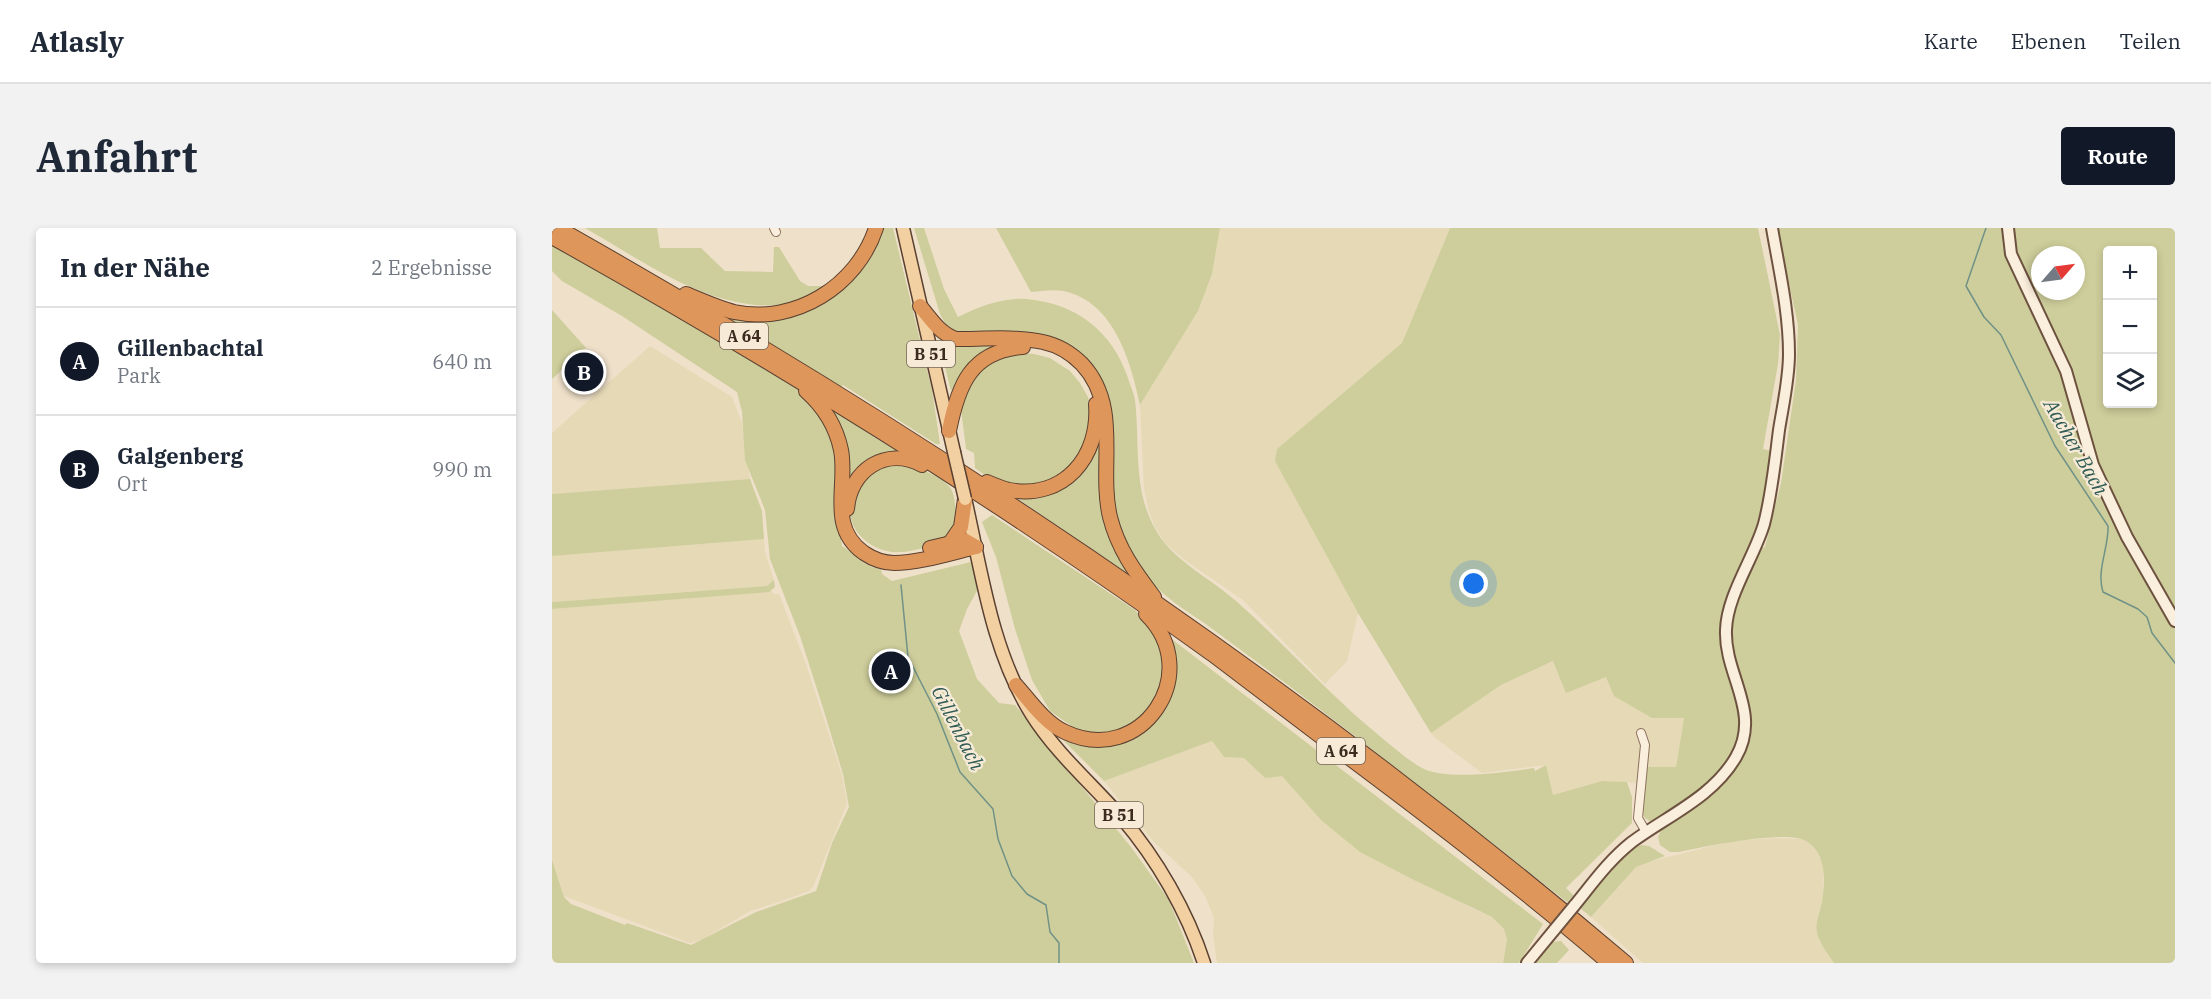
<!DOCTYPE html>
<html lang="de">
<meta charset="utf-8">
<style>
:root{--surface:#fff;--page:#f2f2f3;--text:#1f2937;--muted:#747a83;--line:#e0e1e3;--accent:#111827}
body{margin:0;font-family:"IBM Plex Serif",serif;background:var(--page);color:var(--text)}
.controls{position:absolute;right:18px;top:18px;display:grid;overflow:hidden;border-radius:6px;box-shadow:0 3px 9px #0003}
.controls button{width:54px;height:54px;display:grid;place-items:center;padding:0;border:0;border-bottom:2px solid var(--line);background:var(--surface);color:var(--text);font:30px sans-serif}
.compass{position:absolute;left:1479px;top:18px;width:54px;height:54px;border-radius:50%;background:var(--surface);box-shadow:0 3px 9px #0003;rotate:62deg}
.you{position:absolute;left:922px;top:356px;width:21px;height:21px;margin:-15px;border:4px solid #fff;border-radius:50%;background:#1a73e8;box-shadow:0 0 0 9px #1a73e833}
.badge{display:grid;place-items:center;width:39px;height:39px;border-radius:50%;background:var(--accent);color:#fff;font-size:20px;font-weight:700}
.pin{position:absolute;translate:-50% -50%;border:3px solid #fff;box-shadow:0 2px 6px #0006}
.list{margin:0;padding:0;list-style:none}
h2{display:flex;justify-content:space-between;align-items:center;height:78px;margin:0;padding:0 24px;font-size:26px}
h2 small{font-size:20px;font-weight:400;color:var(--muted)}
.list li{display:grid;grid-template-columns:39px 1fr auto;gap:18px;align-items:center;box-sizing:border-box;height:108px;padding:0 24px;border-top:2px solid var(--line)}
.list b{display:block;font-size:22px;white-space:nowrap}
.list p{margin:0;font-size:20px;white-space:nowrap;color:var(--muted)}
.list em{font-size:20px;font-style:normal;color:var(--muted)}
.icon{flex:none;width:33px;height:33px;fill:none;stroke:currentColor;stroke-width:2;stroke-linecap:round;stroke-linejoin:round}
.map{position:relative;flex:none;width:1623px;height:735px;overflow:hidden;border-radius:6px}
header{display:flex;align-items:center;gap:36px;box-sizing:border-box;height:84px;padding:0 30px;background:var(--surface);border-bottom:2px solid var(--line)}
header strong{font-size:28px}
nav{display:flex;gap:33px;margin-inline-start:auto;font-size:21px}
.intro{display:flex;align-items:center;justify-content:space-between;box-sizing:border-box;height:144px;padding:0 36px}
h1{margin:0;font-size:42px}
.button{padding:15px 27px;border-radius:6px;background:var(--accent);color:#fff;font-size:21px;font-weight:700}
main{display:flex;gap:36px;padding:0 36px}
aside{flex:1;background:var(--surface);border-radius:6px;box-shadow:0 3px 9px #0003}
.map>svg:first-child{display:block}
.farmland{fill:#e5d9b6}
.green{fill:#cece9c;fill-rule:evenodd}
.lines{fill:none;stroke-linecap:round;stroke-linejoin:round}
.stream{stroke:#709286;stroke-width:1.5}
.street-casing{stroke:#8c715d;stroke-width:10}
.secondary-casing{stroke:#6e5240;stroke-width:14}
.primary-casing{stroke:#5a4031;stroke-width:15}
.highway-casing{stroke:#5a4031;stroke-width:16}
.street{stroke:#faeedc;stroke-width:8}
.secondary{stroke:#faeedc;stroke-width:10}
.primary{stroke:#f2d0a1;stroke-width:12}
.highway{stroke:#de965a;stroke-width:14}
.secondary-bridge-casing{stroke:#6e5240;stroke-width:14;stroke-linecap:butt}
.primary-bridge-casing{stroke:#5a4031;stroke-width:15;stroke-linecap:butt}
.secondary-bridge{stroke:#faeedc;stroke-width:10}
.primary-bridge{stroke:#f2d0a1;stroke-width:12}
.labels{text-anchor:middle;stroke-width:4.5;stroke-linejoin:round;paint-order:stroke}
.shield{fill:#f7ebd8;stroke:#756557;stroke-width:1.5}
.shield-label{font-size:16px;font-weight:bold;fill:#3d2b20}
.water-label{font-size:20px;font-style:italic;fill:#305c55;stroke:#f7ebd8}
</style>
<header>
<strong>Atlasly</strong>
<nav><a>Karte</a><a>Ebenen</a><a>Teilen</a></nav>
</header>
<div class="intro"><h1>Anfahrt</h1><a class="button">Route</a></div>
<main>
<aside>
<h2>In der Nähe<small>2 Ergebnisse</small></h2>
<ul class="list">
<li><span class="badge">A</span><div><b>Gillenbachtal</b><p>Park</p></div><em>640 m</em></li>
<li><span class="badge">B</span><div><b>Galgenberg</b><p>Ort</p></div><em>990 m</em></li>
</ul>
</aside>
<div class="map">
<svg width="1623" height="735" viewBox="0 0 1623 735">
<rect width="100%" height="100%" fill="#efe0c9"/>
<g class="farmland">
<polygon points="668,0 898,0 850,115 725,221 769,317 806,385 795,433 773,456 691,372 634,333 614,316 603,299 597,284 592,260 588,177 646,83 660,46"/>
<polygon points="98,118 180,169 190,195 198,251 0,266 0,205"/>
<polygon points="212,311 213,324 222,352 215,358 0,374 0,328"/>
<polygon points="220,363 221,366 227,366 254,436 290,547 295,576 261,659 257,663 227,674 198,683 151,711 138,715 12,668 0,629 0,381"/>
<polygon points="1002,433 1054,449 1132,490 1124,539 1092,555 1050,553 1001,567 994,537 930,545 886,512 879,505 949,457"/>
<polygon points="660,513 672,529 692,530 713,550 730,547 769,592 919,680 940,689 952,701 955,712 951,735 665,735 661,706 662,690 653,668 640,649 602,614 552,553"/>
<polygon points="1222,610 1252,611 1263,621 1271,635 1271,668 1265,697 1267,713 1282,735 1091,735 1039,689 1084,639 1093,635 1179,613"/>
</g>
<g class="green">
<path d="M 33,0 L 105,0 L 108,20 L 149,20 L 173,43 L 221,44 L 222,19 L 227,19 L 248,53 L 256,58 L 278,58 C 264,66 251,73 236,76 C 163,87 93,34 33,0 Z"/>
<polygon points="330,0 341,0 380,162 388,216 384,216 291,157 289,159 163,83 186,89 271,73"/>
<path d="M 362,0 L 372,0 L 392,61 L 406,89 C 426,79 452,69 475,71 C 525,76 560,103 576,150 C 578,157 582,165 583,172 C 588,214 581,258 601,297 C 618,332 656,348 684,373 C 734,417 778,468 830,510 C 842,520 856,532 870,540 C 894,553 954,544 982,540 L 983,543 L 994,537 L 1001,567 L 1050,553 L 1075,554 L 1080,569 L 1080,595 L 1014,660 L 1022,668 L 1015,674 C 921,600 827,526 732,454 C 705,434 678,414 651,394 C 633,382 612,369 598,352 C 581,333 568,305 563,279 C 552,217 578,131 496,108 C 471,101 431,104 405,104 L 395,99 L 388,86 Z"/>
<path d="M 444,0 L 668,0 L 660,46 L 646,83 L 588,177 C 579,134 562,73 511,63 C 501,61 489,63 479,64 Z"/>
<path d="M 898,0 L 1206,0 L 1228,107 L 1226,136 L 1211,221 L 1224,224 L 1204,322 L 1213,319 L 1229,255 L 1244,152 L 1246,97 L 1225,0 L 1452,0 L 1451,20 L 1513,149 L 1541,240 L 1533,240 L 1606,371 L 1623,397 L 1623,735 L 1282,735 C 1274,723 1262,710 1265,694 C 1267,685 1270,676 1271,667 C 1273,647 1273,625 1254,613 C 1236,601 1150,619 1127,624 L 1118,624 L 1108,617 L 1106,609 L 1110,600 C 1132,581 1191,539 1198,513 C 1203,492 1196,473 1190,453 L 1180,451 C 1183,463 1189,476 1189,488 C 1191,539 1137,570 1099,594 L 1093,590 L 1090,585 L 1093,539 L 1124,539 L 1132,490 L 1100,490 L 1062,468 L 1054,449 L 1014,465 L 1001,433 L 949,457 L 879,505 L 806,385 L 723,233 L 725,221 L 850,115 Z"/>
<path d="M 1461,0 L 1623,0 L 1623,384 L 1581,311 L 1547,240 L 1520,146 L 1468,42 ZM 1556,22 L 1600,22 L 1600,176 L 1556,176 ZM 1488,27 L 1524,27 L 1524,63 L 1488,63 Z"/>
<polygon points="0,15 228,149 253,166 267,180 284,214 284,274 290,318 320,339 329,341 330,346 340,353 419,334 426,361 415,381 407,403 425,451 447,475 463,477 579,619 617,672 642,735 0,735 0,631 12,669 19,676 73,697 75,695 139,717 204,684 264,663 280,615 297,579 291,546 271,480 248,408 218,331 213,282 193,232 190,184 185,164 70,88 10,53 0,43"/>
<polygon points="0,82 34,120 0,151"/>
<polygon points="390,116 450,116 414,141 399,163 388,119"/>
<polygon points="466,125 482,126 498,130 518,143 528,155 536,169 540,184 533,223 505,252 465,260 434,248 423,240 422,225 414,221 408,173 424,146 443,132"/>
<polygon points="276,179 349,226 297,257"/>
<path d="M 548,206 L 550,284 L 556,304 L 575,345 L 462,268 C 516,257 527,262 548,206 Z"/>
<path d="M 338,233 C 354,236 389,245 399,261 C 404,269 403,285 405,294 L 394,313 C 379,317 363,324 348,324 C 324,326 296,306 298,279 C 299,272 302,264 304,256 Z"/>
<polygon points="198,251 210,283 212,311 0,328 0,266"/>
<polygon points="440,287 583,382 604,404 611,420 612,451 601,479 573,501 540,506 528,504 498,483 480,452 463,401 444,329 430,294"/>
<polygon points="222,352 223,359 217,364 0,381 0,374 215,358"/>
<path d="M 617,409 L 991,696 L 967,735 L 951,735 L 955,712 L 952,701 L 940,689 L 860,651 L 808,624 L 769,592 L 730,548 L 713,550 L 692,530 L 672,529 L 660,513 L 552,553 L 506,507 C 518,513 529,517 542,518 C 581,521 620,490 623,450 C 624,436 621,422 617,409 Z"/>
<path d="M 1089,617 L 1097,618 L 1113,628 L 1084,639 L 1039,689 L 1028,680 C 1043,660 1065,625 1089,617 Z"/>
<polygon points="1009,713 1017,722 1005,735 984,735 1001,714"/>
</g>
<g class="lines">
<g class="stream">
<path d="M 1434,0 L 1414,58 L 1432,89 L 1449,107 L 1503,218 L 1556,298 C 1557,320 1544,342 1551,364 L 1586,381 L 1595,389 L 1600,405 L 1623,435"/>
<polyline points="349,357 356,429 385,486 408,544 441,581 446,611 460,648 475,666 494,677 498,704 507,715 507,735"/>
</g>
<g class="street-casing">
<g id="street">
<polyline points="222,0 224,4"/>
<polyline points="1089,505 1093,517 1086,590 1094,604"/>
</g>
</g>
<g class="secondary-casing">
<g id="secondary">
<polyline points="1456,0 1459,26 1514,143 1541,237 1575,309 1623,393"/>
<path d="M 1022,678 C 1040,656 1057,632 1080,614 C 1115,588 1161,569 1184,529 C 1210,484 1172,447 1174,402 C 1175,367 1202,330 1212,296 C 1220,265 1223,233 1227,202 C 1231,177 1237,151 1237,126 C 1237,83 1227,41 1220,0"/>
<polyline points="975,735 1003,701"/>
</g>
</g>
<g class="primary-casing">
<g id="primary">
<polyline points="351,0 402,224"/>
<path d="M 414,275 C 430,346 440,424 480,487 C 504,525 539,555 569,589 C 605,631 635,683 652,735"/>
</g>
</g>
<g class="highway-casing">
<g id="highway">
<path d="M 6,0 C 382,212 743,455 1074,735"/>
<path d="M 0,9 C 227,136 449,274 660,426 C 696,453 732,481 768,508 C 866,581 964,655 1057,735"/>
<path d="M 134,66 C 149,72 166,80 182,84 C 243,97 305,58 324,0"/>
<path d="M 368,78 C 379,91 387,105 404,111 C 432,111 463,108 491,114 C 505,117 519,125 530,136 C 570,179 546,238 558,289 C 566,321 583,344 602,369"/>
<path d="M 254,163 C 272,179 284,198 289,222 C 296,257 275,299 312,325 C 321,331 331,335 342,335 C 367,335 399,325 424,319"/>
<path d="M 397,203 C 406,157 419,123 471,119"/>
<path d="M 435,254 C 442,257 449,260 457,262 C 512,272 548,229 544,176"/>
<path d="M 295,281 C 298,242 334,218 370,237"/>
<polyline points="398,315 409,299 413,271"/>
<polyline points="378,320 412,312 424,319"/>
<path d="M 464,457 C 478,473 493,495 513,504 C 589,540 654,445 594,386"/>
</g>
</g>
<use href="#street" class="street"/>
<use href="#secondary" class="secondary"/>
<use href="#primary" class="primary"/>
<use href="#highway" class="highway"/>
<g class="secondary-bridge-casing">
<polyline id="secondary-bridge" points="1003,701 1022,678"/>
</g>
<g class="primary-bridge-casing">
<polyline id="primary-bridge" points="402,224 413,271"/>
</g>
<use href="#secondary-bridge" class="secondary-bridge"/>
<use href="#primary-bridge" class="primary-bridge"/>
</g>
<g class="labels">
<g class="shield">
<rect x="168" y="95" width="48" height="26" rx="4.5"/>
<rect x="355" y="113" width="48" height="26" rx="4.5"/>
<rect x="765" y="510" width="48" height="26" rx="4.5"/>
<rect x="543" y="574" width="48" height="26" rx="4.5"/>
</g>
<g class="shield-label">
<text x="192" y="114">A 64</text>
<text x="379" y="132">B 51</text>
<text x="789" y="529">A 64</text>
<text x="567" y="593">B 51</text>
</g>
<g class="water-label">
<text transform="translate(1524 219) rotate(60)" y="7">Aacher Bach</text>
<text transform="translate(406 500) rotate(63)" y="7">Gillenbach</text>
</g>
</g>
</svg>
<div class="controls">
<button>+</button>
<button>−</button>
<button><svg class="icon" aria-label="layers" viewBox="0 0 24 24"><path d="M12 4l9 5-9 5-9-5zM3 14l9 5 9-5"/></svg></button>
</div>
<svg class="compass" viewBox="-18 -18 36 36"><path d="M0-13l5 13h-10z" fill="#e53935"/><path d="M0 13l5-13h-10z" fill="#747a83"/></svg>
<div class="you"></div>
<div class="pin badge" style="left:339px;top:443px">A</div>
<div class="pin badge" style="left:32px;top:144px">B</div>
</div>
</main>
